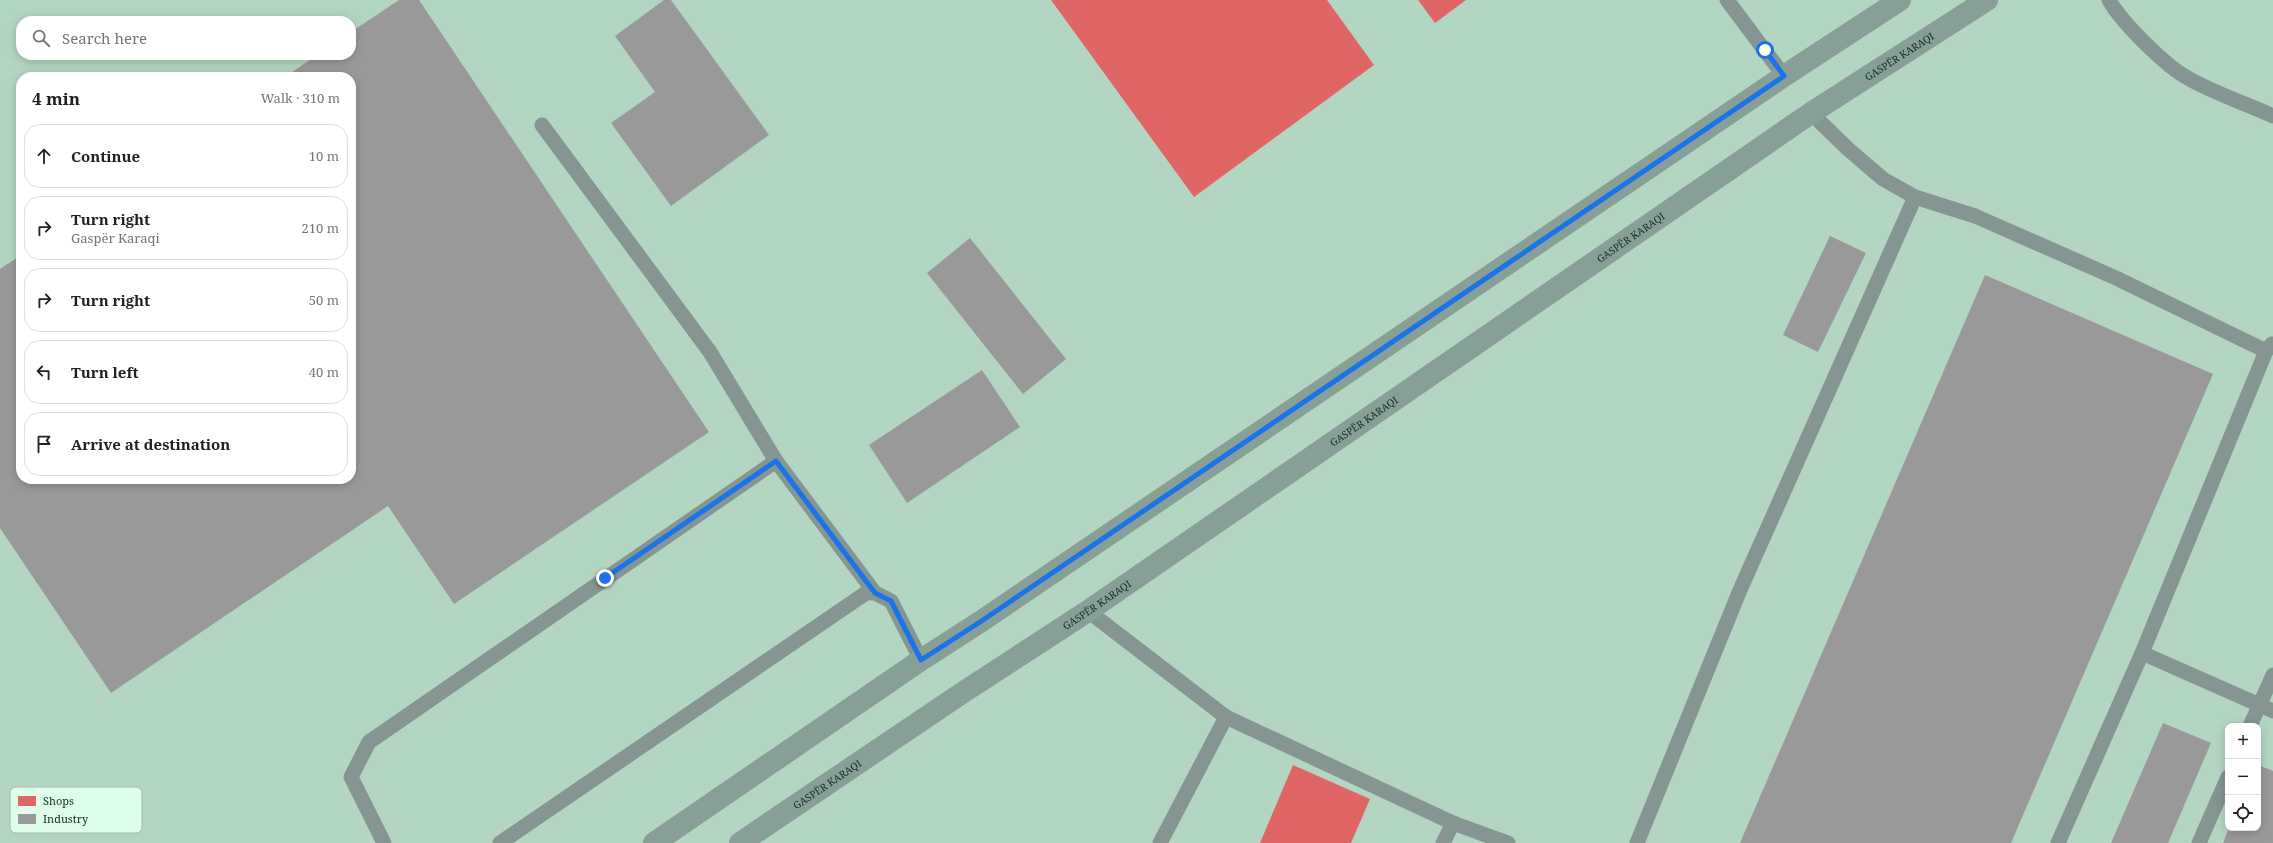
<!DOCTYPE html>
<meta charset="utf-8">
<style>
:root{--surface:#fff;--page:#f6f6f6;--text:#202124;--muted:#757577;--line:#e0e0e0}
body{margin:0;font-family:"Noto Serif",serif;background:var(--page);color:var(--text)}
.controls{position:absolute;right:12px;bottom:12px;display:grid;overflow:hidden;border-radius:8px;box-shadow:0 2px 10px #0003}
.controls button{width:36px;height:36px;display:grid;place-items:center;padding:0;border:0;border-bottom:1px solid var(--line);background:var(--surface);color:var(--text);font:20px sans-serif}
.stop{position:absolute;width:12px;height:12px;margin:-9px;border:3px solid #1a73e8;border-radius:50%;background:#fff}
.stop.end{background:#1a73e8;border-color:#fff;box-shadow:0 1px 4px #0008}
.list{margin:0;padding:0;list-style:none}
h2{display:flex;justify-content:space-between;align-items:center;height:52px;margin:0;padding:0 16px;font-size:17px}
h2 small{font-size:13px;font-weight:400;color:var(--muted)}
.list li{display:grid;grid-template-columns:26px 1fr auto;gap:12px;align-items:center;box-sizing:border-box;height:64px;margin:0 8px 8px;padding:0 8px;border:1px solid var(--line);border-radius:16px}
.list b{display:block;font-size:15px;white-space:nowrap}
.list p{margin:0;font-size:13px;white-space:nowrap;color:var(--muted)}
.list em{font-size:13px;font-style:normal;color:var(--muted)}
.icon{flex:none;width:22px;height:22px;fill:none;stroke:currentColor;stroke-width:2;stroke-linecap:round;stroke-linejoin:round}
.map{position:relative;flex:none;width:2273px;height:843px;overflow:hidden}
.search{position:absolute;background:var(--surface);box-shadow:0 2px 10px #0003;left:16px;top:16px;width:340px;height:44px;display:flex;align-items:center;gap:10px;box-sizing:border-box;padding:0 14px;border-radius:16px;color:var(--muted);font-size:15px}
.panel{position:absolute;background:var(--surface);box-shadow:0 2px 10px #0003;left:16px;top:72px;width:340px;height:412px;border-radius:16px}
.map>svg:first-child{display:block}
.shops{fill:#e06666}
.industry{fill:#999}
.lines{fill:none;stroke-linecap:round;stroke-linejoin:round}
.service{stroke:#859592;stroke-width:15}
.secondary{stroke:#889f97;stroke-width:22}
.route{stroke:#1a73e8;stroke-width:5}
.labels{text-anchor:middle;stroke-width:4;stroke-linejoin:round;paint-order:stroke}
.street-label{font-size:10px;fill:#132c1f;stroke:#defdea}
.key{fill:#defdea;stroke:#a1bead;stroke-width:1}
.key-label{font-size:11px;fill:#132c1f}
</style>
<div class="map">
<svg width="2273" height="843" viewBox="0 0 2273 843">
<rect width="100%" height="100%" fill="#b3d6c2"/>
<g class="shops">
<polygon points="1051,0 1327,0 1374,65 1194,197"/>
<polygon points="1418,0 1466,0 1435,23"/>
<polygon points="1293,765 1370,799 1351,843 1260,843"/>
</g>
<g class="industry">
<polygon points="399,0 419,0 709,432 454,604 388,506 111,693 0,528 0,269 21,255 21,479 351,479 351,77 285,77 317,55 351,55 351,32"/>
<polygon points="664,0 671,0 769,135 671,206 611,123 655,92 615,36"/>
<polygon points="1830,236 1866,253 1818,352 1783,335"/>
<polygon points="970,238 1066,359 1023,394 927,273"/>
<polygon points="1985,275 2213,374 2011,843 1740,843"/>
<polygon points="982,370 1020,427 907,503 869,445"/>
<polygon points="2163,723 2211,743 2168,843 2111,843"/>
<polygon points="2258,765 2273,771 2273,843 2223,843 2229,828 2258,828"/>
</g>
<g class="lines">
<g class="service">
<polyline points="1727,0 1784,76"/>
<path d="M 2109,0 C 2121,22 2165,65 2186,77 C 2213,93 2245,103 2273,116"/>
<polyline points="1811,113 1848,149 1883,179 1915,197 1975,216 2116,278 2266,351 2272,344"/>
<polyline points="542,125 710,352 776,461 875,593"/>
<polyline points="1088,611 1226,717 1453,823 1508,843"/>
<polyline points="2142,653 2273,711"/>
<polyline points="2250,726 2273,675"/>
<polyline points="384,843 351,777 369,742 776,461"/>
<polyline points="500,843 866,593 875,593 891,601 921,660"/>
<polyline points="1160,843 1226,717"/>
<polyline points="1443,843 1453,823"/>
<polyline points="1637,843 1740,590 1915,197"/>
<polyline points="2058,843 2142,653 2266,351"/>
<polyline points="2199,843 2228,777"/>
</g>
<g class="secondary">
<polyline points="654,843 921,660 980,622 1784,76 1900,0"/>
<path id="s1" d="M 740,843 L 962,693 L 1088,611 L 1811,113 L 1987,0"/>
</g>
</g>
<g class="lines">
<polyline class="route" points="605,578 776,461 875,593 891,601 921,660 980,622 1784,76 1765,50"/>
</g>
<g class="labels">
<g class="street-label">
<text dy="4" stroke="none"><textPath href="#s1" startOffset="1401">GASPËR KARAQI</textPath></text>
<text dy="4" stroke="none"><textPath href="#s1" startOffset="1077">GASPËR KARAQI</textPath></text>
<text dy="4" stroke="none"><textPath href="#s1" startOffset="753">GASPËR KARAQI</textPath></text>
<text dy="4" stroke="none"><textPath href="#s1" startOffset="429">GASPËR KARAQI</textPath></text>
<text dy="4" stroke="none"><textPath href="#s1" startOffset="105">GASPËR KARAQI</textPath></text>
</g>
</g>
<rect x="10" y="787" width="132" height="46" rx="6" class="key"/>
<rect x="18" y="796" width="18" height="10" fill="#e06666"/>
<rect x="18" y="814" width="18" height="10" fill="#999"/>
<g class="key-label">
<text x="43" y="805">Shops</text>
<text x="43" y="823">Industry</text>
</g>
</svg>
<div class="controls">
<button>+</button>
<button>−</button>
<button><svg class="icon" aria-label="locate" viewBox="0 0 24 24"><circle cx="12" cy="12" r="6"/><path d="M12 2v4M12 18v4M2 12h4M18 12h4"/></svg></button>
</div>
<div class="stop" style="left:1765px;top:50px"></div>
<div class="stop end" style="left:605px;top:578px"></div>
<div class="search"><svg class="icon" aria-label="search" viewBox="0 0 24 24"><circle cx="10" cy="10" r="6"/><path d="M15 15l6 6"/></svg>Search here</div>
<section class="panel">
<h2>4 min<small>Walk · 310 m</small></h2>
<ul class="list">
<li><svg class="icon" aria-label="ahead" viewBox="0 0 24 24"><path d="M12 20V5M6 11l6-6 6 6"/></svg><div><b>Continue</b></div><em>10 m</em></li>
<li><svg class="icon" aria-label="right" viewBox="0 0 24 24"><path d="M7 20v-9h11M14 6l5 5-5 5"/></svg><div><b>Turn right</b><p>Gaspër Karaqi</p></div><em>210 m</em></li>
<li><svg class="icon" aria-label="right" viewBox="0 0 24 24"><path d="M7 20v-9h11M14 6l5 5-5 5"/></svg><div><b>Turn right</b></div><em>50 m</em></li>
<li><svg class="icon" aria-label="left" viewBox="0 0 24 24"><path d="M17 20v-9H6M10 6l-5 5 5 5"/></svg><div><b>Turn left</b></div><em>40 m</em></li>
<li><svg class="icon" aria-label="arrive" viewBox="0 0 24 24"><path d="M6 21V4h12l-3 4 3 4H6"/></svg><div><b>Arrive at destination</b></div></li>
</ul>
</section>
</div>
